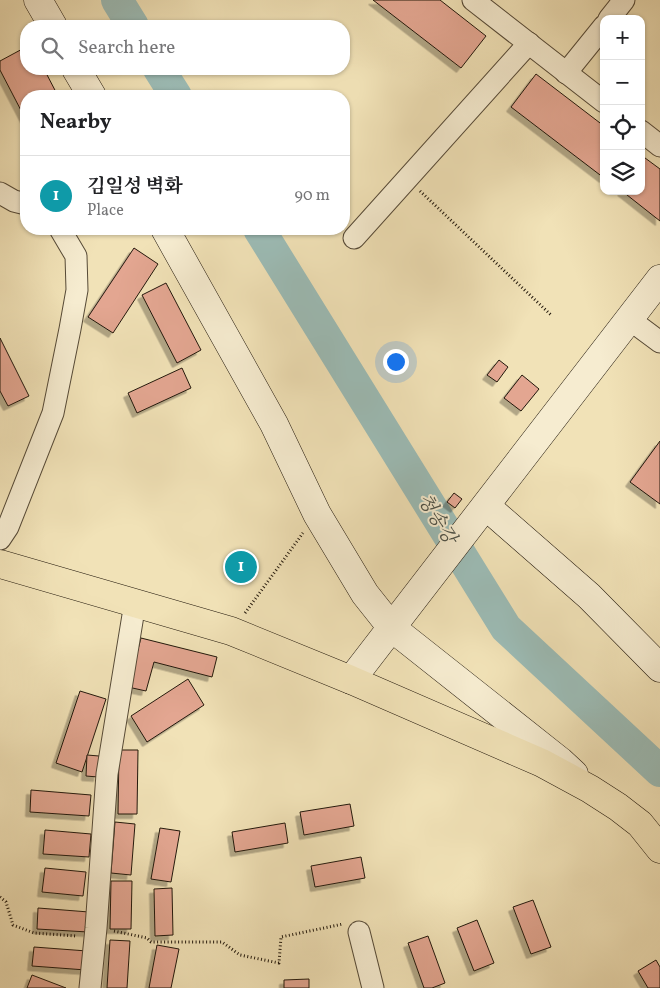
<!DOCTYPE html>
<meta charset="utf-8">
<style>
:root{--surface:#fff;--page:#f6f6f6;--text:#202124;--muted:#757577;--line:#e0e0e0;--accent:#db2777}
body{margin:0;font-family:Vollkorn,"Noto Serif KR",serif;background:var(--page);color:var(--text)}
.controls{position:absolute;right:15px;top:15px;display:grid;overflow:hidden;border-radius:10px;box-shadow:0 1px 4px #0004}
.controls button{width:45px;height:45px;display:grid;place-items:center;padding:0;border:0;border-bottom:1px solid var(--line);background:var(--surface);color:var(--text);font:25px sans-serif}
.you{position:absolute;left:395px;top:361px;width:18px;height:18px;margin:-12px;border:4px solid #fff;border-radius:50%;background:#1a73e8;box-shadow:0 0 0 8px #1a73e833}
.badge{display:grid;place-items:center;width:32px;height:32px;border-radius:50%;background:var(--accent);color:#fff;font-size:16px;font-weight:700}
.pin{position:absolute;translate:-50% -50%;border:2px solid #fff;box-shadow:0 1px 5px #0006}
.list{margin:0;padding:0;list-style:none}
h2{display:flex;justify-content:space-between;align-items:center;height:65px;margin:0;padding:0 20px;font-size:21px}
h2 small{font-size:16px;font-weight:400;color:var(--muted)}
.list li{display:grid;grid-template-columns:32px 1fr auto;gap:15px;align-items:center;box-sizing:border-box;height:80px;padding:0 20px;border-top:1px solid var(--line)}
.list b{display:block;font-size:19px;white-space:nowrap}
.list p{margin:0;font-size:16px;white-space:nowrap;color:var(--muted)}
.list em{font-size:16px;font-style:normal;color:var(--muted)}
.icon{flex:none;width:28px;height:28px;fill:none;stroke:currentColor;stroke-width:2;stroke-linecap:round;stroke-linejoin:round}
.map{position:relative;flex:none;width:660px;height:988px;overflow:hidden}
.search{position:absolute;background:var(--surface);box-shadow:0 1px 4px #0004;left:20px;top:20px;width:330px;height:55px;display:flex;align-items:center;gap:12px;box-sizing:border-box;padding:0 18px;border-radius:20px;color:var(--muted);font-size:19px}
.panel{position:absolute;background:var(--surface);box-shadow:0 1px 4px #0004;left:20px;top:90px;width:330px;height:145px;border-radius:20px}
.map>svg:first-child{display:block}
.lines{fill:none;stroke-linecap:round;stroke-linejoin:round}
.river{stroke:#9cbcb6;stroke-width:32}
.building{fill:#e3a691;stroke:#22180c;filter:url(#shadow)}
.street-casing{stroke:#564a37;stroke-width:23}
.secondary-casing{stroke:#22180c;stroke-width:29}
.primary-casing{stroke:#22180c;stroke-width:29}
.path{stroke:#22180c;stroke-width:3;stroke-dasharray:1 2.5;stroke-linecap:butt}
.street{stroke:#f6ecd0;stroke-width:21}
.secondary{stroke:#f6ecd0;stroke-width:28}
.primary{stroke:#f1e2b7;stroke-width:28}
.labels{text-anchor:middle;stroke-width:4;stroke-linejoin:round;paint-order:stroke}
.water-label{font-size:19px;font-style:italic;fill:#4d5148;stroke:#f6ecd0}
</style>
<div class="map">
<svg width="660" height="988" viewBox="0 0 660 988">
<defs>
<filter id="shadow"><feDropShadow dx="-4.5" dy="4.5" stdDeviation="0" flood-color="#0004"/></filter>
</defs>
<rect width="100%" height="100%" fill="#f1e2b7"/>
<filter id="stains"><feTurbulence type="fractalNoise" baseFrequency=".004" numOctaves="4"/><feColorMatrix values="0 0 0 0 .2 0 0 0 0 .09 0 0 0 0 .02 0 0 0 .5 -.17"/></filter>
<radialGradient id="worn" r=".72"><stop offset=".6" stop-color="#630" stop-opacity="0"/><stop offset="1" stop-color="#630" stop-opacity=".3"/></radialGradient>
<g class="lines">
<g class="river">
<polyline points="117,0 133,26"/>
<polyline points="159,69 176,96"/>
<polyline points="259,229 506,628 660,771"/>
</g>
</g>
<g class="building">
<polygon points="373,0 440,0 486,36 461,68"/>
<polygon points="26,47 26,69 44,69 58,96 26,96 26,120 0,70 0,61"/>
<polygon points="536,74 604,126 604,178 511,107"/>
<polygon points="641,155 660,169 660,221 622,191 641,191"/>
<polygon points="134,248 158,264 113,333 88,317"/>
<polygon points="166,283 201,350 177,363 142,295"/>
<polygon points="0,338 29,396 8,406 0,391"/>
<polygon points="499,360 508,367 497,382 487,375"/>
<polygon points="182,368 191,388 137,413 128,393"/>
<polygon points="522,375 539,389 521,411 504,398"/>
<polygon points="660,441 660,504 630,482"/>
<polygon points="454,493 462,499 455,508 447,502"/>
<polygon points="141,638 217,657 212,677 154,662 146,691 128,687"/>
<polygon points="188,679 204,705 147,742 131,716"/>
<polygon points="80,691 106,699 82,772 56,763"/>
<polygon points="119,750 138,750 137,814 118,814"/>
<polygon points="87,755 99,756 98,777 86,776"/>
<polygon points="31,790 91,795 89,816 30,812"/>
<polygon points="350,804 354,826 304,835 300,812"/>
<polygon points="115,822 135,824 131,875 111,873"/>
<polygon points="285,823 288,843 235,852 232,832"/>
<polygon points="160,828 180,831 171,882 151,879"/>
<polygon points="45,830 91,834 89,857 43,854"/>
<polygon points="361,857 365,878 315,887 311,866"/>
<polygon points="45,868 86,872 83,896 42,892"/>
<polygon points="111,881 132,881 131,929 110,929"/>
<polygon points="172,888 173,935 155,936 154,889"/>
<polygon points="533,900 551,947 531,954 513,907"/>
<polygon points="38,908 89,912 88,932 37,929"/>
<polygon points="477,920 494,963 474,971 457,928"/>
<polygon points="428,936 445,983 432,988 424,988 408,943"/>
<polygon points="110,940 130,941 127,988 107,988"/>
<polygon points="157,945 179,949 171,988 149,988"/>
<polygon points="34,947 87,951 86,970 32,966"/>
<polygon points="656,960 660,967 660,988 648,988 638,971"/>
<polygon points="32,975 66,988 27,988"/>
<polygon points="309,979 309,988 284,988 284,980"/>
</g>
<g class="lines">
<g class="street-casing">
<g id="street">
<polyline points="473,0 604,102"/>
<polyline points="609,19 624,0"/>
<polyline points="566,73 604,26"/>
<polyline points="641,131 660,146"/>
<polyline points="0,193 14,201 26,204"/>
<polyline points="354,238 529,43"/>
<polyline points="629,319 660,342"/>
<polyline points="0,539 8,527 53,413 70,329 77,290 76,256 60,229"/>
<polyline points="359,932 373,988"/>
<polyline points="90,988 96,928 107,774 135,603"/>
</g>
</g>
<g class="secondary-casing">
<g id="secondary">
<polyline points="38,0 53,26"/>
<polyline points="76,69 92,96"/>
<polyline points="165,229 274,424 317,514 365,594 392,628 560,761 574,774"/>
<polyline points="486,506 589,596 660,668"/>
<polyline points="351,680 660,279"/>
</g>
</g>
<g class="primary-casing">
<polyline id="primary" points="0,564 231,631 351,680 542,763 590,789 618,807 640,824 660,849"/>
</g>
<g class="path">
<polyline points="420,191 551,315"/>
<polyline points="245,613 303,533"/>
<polyline points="0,897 6,902 13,925 34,933 76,936"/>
<polyline points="114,931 147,938 151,942 222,942 240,955 279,963 281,937 343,924"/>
</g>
<use href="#street" class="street"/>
<use href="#secondary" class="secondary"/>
<use href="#primary" class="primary"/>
</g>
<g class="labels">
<g class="water-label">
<text transform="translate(438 518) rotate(58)" y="7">청송강</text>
</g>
</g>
<rect width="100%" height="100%" filter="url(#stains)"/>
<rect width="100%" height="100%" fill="url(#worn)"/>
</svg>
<div class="controls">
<button>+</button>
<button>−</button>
<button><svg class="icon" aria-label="locate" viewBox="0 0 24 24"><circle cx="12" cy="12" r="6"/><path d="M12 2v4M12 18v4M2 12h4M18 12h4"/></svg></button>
<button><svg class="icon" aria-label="layers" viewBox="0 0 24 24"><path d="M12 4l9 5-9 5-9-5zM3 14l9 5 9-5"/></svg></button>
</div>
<div class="you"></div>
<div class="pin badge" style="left:241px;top:567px;background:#0f9aa8">1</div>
<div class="search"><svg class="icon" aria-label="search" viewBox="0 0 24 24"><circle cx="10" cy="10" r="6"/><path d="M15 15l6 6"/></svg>Search here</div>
<section class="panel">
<h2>Nearby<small></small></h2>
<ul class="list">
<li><span class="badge" style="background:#0f9aa8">1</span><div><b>김일성 벽화</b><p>Place</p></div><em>90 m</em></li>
</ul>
</section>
</div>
